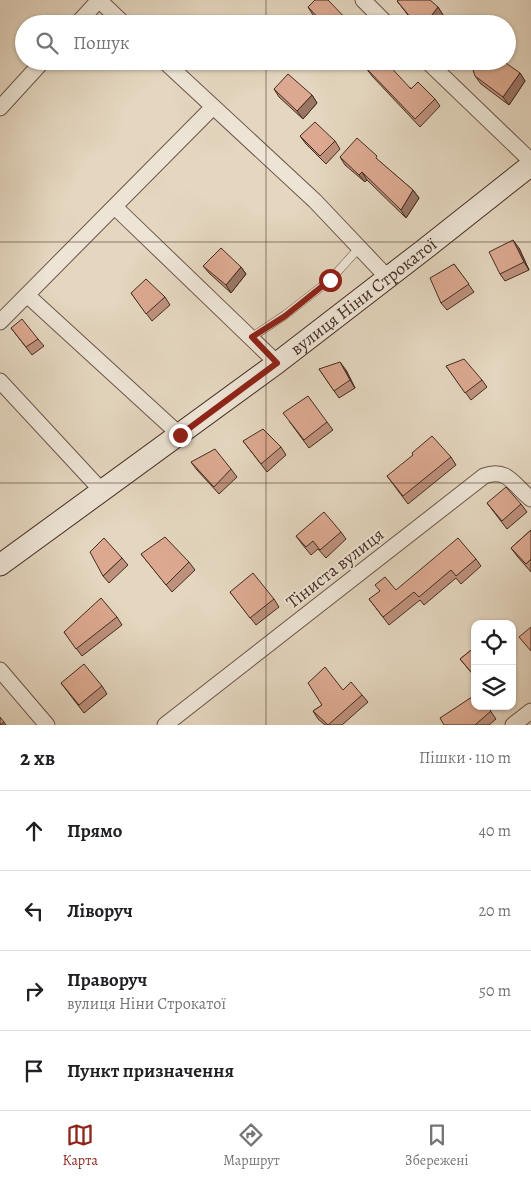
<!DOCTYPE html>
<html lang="uk">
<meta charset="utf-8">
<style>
:root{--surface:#fff;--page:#f2f2f2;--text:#202124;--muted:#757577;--line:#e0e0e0;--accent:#8f2418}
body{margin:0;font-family:Alegreya,serif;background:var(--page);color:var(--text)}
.controls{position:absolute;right:15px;bottom:15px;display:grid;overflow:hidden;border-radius:10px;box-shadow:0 1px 4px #0004}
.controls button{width:45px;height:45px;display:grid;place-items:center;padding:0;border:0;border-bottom:1px solid var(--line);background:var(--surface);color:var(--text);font:25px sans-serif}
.stop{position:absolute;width:15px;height:15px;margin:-11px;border:4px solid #8f2418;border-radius:50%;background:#fff}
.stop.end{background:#8f2418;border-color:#fff;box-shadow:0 1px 5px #0008}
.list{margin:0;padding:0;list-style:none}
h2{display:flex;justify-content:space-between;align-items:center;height:65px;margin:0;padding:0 20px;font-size:21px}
h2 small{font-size:16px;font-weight:400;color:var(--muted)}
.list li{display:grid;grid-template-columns:32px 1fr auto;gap:15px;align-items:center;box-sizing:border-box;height:80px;padding:0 20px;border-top:1px solid var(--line)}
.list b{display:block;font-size:19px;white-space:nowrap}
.list p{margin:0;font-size:16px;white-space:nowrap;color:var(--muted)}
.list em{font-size:16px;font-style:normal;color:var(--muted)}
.icon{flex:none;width:28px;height:28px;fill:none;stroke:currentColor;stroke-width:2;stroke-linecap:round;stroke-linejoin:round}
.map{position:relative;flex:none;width:531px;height:725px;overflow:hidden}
.search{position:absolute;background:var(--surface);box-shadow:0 1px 4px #0004;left:15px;right:15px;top:15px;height:55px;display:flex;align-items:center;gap:12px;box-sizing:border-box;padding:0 18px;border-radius:28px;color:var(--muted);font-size:19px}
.sheet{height:385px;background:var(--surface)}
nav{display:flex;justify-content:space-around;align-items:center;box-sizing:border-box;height:70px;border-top:1px solid var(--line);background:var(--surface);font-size:14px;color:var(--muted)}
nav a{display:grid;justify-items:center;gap:2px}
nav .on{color:var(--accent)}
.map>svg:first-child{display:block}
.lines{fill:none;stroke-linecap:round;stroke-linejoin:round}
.lane-casing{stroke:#6c564a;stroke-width:9}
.street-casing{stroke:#6c564a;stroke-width:17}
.secondary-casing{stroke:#442c23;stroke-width:23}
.lane{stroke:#ede4d5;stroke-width:8}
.street{stroke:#ede4d5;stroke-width:15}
.secondary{stroke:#ede4d5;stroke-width:21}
.wall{fill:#bd917c;stroke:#442c23}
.shaded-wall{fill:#9a7665;stroke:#442c23}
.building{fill:#dca990;stroke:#442c23}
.route{stroke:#8f2418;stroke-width:6}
.grid{fill:none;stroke:#442c23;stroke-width:1;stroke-opacity:0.55}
.labels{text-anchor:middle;stroke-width:4;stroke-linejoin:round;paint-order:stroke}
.street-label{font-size:18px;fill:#442c23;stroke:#ede4d5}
</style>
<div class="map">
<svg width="531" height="725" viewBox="0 0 531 725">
<rect width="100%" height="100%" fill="#e4d6bf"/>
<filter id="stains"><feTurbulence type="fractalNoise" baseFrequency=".004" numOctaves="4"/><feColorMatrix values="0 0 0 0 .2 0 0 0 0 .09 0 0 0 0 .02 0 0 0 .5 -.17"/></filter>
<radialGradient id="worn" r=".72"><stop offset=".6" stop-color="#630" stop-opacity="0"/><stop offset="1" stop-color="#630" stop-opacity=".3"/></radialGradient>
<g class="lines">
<g class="lane-casing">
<polyline id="lane" points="252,337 285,315 330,280 359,248"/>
</g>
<g class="street-casing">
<g id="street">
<polyline points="99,0 124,24"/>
<polyline points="363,0 387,24"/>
<polyline points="77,24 99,0"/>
<polyline points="164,61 315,201 388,278"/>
<polyline points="427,61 531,161"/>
<polyline points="0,108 43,61"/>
<polyline points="115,207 277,363"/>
<polyline points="27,295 180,435"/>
<polyline points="0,322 213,107"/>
<polyline points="0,381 102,491"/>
<polyline points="0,670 47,725"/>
<path d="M 165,725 L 484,476 C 508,467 514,486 531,499"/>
<polyline points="513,725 531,711"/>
</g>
</g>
<g class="secondary-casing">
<g id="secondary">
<path id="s1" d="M 0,565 L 277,363 L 421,252 L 531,165"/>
</g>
</g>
<use href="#lane" class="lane"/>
<use href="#street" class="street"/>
<use href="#secondary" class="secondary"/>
</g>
<g class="wall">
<polygon points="397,1 438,7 443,15 437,24 415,24"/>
<polygon points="308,7 351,24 322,24 313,15"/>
<polygon points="366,68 435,99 440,106 420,127 372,76"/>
<polygon points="520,73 525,81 509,105 481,84 475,76"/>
<polygon points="274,89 312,95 317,103 303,119 279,97"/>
<polygon points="300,136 335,141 340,149 326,164 306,144"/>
<polygon points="340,157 380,162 413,190 419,198 406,218 367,180 365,182 345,165"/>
<polygon points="519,248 529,270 505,281 500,274"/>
<polygon points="454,264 474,292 447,310 441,303"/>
<polygon points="203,266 241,267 246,274 231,293 209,273"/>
<polygon points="131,293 165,297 170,305 152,321"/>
<polygon points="11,328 38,339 44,346 32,355"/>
<polygon points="446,366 482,380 487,387 471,400"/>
<polygon points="319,369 346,370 355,388 339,398"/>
<polygon points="289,421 327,422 333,430 309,448"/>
<polygon points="243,441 281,447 286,455 267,472"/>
<polygon points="451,457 456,465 408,504 387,476"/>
<polygon points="191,462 231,469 237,477 219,494 197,470"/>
<polygon points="487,503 521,504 527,512 507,529"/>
<polygon points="531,530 531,572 517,556 511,548"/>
<polygon points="341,532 346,539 326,558 318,549 311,555 302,544 296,536"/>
<polygon points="141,554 189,562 195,570 172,592"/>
<polygon points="122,558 128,565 109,583 103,576"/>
<polygon points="476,559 481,566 461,584 456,578 424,605 420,600 389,625 369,599 396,590"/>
<polygon points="230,592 274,599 279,607 256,625"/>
<polygon points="117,617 122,625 82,656 64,632"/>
<polygon points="475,647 475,677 460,659"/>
<polygon points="61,683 102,686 107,694 84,713"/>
<polygon points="362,695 368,702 342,725 325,725 318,719 313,711 322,705"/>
<polygon points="487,706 496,719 489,725 444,725"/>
<polygon points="4,722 6,725 0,725"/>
</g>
<g class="shaded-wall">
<polygon points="438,7 443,15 437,24 425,24"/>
<polygon points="520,73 525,81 509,105 503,97"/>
<polygon points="312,95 317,103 303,119 297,111"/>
<polygon points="362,172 367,180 365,182 359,175"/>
<polygon points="413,190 419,198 406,218 401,210"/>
<polygon points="513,240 519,248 529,270 524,262"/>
<polygon points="241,267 246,274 231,293 226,285"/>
<polygon points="340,362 346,370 355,388 350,380"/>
</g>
<g class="building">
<polygon points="315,0 328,0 351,24 324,24 308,7"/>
<polygon points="399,0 430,0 438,7 425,24 416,24 397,1"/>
<polygon points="374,61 385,61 411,89 418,82 435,99 415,119 366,68"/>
<polygon points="470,61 503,61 520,73 503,97 475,76"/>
<polygon points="288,74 312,95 297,111 274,89"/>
<polygon points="315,122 335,141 320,156 300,136"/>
<polygon points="357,138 377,156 376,158 413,190 401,210 362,172 359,175 340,157"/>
<polygon points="513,240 524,262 500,274 489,252"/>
<polygon points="221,248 241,267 226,285 203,266"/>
<polygon points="454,264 469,284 441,303 430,278"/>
<polygon points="146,279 165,297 146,314 131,293"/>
<polygon points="22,319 38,339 26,347 11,328"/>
<polygon points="464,359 482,380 465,393 446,366"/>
<polygon points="340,362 350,380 334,391 319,369"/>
<polygon points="308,396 327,422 304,440 283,413"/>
<polygon points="263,429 281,447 261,464 243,441"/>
<polygon points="432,436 451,457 403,496 387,476 413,455 412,453"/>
<polygon points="215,449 231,469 214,487 191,462"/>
<polygon points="506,487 521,504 502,521 487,503"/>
<polygon points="324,512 341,532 320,550 313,541 306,547 296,536"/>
<polygon points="531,530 531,559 526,564 511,548"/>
<polygon points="165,537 189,562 166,585 141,554"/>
<polygon points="104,538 122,558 103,576 90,552"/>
<polygon points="458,538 476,559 456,576 451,570 419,597 414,592 383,617 369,599 380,591 375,585 385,577 396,590"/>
<polygon points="253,573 274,599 250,618 230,592"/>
<polygon points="101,598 117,617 76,649 64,632"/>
<polygon points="531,627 531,651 519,637"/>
<polygon points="475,647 475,670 472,673 460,659"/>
<polygon points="84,664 102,686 79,705 61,683"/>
<polygon points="325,667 343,690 351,682 362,695 328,725 313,711 322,705 308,683"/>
<polygon points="475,695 475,706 487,706 491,711 475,725 444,725 440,718"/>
<polygon points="0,717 4,722 0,725"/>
</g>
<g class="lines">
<polyline class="route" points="180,435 277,363 252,337 285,316 330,280"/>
</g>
<path class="grid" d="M 266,0 L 266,24M 266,61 L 266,725M 0,242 L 531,242M 0,483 L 531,483"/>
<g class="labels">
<g class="street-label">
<text dy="6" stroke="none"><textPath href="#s1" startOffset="452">вулиця Ніни Строкатої</textPath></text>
<text transform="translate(335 568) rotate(-38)" y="6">Тіниста вулиця</text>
</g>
</g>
<rect width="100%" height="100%" filter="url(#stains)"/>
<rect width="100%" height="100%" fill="url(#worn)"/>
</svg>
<div class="controls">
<button><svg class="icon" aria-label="locate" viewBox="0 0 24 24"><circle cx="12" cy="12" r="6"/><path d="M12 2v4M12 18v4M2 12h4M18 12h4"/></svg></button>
<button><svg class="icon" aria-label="layers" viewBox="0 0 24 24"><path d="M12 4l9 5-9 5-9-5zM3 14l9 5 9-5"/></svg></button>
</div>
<div class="stop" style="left:330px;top:280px"></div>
<div class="stop end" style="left:180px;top:435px"></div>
<div class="search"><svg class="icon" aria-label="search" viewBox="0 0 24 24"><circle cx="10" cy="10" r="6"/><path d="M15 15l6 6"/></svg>Пошук</div>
</div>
<section class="sheet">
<h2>2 хв<small>Пішки · 110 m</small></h2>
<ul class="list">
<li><svg class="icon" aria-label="ahead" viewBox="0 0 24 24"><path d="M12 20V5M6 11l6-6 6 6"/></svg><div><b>Прямо</b></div><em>40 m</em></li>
<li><svg class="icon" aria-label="left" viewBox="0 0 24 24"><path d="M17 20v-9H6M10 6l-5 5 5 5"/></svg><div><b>Ліворуч</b></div><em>20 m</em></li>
<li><svg class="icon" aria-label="right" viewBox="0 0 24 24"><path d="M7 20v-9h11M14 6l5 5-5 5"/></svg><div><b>Праворуч</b><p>вулиця Ніни Строкатої</p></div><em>50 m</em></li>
<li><svg class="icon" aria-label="arrive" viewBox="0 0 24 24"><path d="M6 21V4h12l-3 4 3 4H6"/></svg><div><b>Пункт призначення</b></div></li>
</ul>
</section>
<nav>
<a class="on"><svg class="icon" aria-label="map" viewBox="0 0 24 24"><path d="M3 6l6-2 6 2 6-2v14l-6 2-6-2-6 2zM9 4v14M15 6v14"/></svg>Карта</a>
<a><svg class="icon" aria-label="directions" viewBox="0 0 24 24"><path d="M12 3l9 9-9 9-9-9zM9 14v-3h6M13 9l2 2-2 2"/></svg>Маршрут</a>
<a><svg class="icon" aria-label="saved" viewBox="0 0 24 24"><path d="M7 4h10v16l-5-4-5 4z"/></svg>Збережені</a>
</nav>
